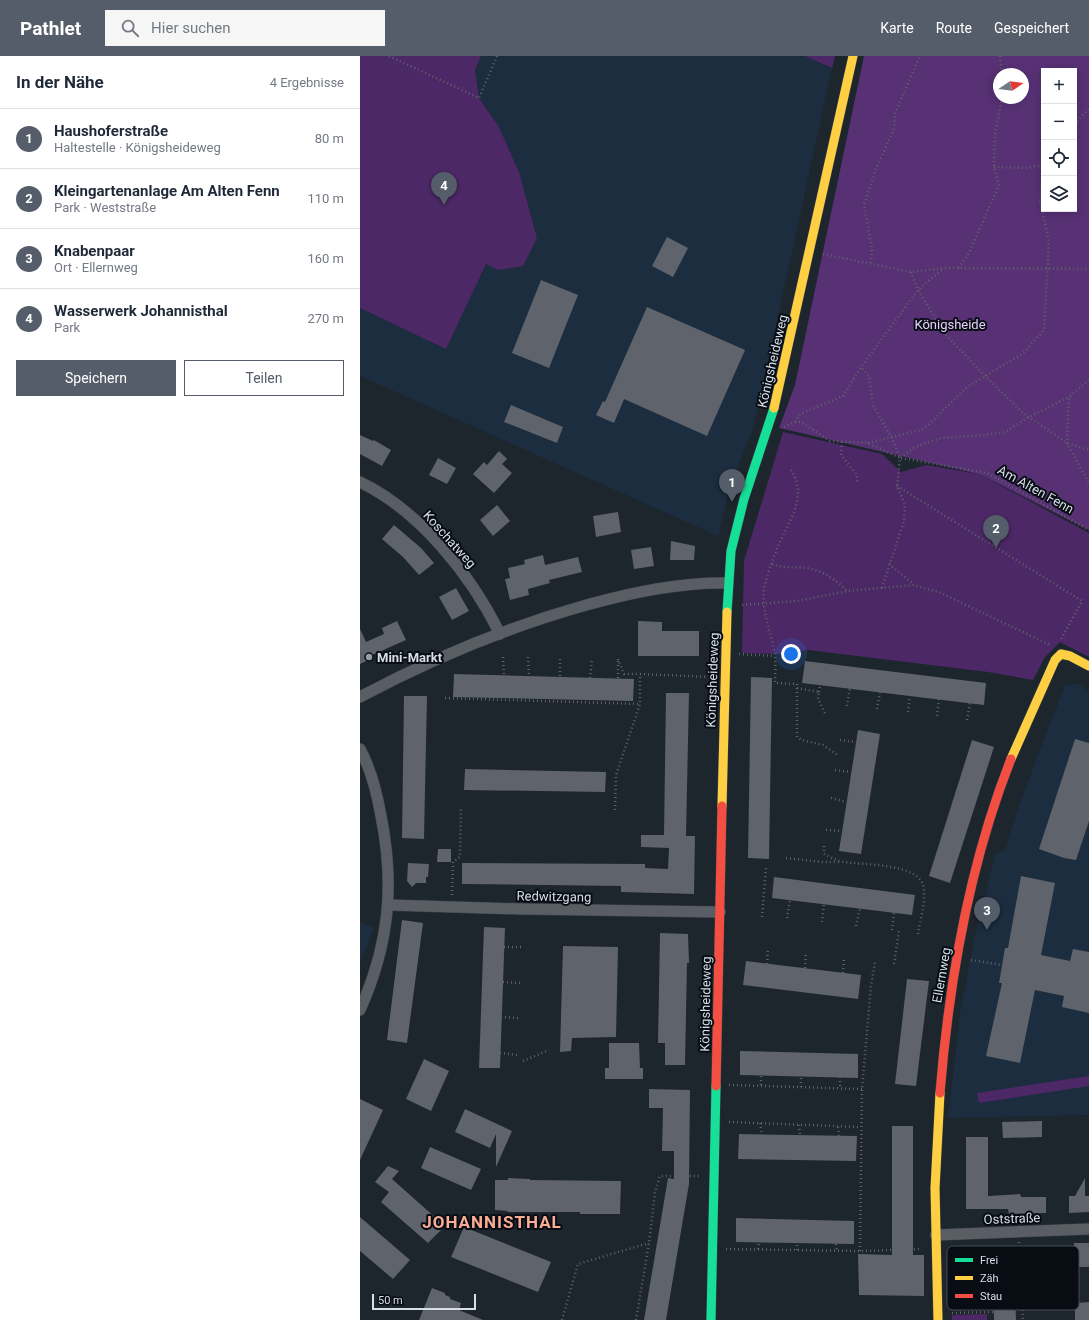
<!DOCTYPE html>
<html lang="de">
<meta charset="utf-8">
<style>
:root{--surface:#fff;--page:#f6f6f7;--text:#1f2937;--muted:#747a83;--line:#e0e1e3;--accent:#545d69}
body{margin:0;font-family:Roboto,sans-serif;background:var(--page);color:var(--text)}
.controls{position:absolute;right:12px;top:12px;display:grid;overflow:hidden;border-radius:0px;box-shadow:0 2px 10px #0003}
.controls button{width:36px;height:36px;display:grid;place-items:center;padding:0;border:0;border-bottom:1px solid var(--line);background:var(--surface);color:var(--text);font:20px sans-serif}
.compass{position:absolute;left:633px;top:12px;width:36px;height:36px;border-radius:50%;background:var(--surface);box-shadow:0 2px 10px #0003;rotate:77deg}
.scale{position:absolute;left:12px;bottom:10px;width:104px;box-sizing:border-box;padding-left:4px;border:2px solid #d6dee8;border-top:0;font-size:11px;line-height:14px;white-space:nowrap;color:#d6dee8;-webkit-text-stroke:3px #080d14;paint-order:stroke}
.you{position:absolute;left:431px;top:598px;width:14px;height:14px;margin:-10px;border:3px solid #fff;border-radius:50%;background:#1a73e8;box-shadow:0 0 0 6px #1a73e833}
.badge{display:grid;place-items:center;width:26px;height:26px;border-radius:50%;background:var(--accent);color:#fff;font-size:13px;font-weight:700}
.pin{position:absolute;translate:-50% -33px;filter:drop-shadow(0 1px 2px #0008)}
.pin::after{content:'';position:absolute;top:21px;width:14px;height:12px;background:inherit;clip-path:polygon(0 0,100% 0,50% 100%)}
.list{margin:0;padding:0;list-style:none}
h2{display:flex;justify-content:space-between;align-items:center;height:52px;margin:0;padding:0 16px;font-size:17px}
h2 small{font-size:13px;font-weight:400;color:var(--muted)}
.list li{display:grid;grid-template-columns:26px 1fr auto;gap:12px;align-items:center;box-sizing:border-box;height:60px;padding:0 16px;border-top:1px solid var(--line)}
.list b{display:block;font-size:15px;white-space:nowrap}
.list p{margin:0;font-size:13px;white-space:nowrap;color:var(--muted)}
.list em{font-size:13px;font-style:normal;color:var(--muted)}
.actions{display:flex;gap:8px;padding:12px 16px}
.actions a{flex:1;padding:9px 0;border:1px solid var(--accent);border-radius:0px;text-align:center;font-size:14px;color:var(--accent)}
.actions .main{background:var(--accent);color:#fff}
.icon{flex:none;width:22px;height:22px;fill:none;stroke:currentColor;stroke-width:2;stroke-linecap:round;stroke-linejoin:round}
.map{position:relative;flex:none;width:729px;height:1264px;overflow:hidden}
header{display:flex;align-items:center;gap:24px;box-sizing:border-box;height:56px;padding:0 20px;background:var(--accent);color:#fff}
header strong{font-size:19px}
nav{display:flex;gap:22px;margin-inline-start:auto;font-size:14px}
.search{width:280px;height:36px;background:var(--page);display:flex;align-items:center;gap:10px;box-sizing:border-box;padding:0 14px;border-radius:0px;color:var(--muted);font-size:15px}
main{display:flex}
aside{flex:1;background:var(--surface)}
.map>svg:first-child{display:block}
.built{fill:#1c2d3f}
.green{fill:#4d2867}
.forest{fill:#583175;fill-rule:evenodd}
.building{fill:#5f636b}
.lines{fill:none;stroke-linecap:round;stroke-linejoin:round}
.street-casing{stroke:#3a4047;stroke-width:12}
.fast-casing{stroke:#3a4047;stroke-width:10}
.slow-casing{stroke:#3a4047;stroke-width:10}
.jam-casing{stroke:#3a4047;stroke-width:10}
.path{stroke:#5e6369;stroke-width:2.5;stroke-dasharray:1 3;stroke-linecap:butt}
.street{stroke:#585e64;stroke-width:11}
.fast{stroke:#16e098;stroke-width:9}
.slow{stroke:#ffcf43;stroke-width:9}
.jam{stroke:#f24e42;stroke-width:9}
.poi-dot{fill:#959da7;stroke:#080d14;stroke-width:1.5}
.labels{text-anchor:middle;stroke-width:4;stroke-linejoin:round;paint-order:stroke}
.park-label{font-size:13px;fill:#e7cffb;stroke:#080d14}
.street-label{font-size:13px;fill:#d6dee8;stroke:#080d14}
.poi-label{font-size:13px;font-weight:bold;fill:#d6dee8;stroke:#080d14;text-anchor:start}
.district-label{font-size:17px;font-weight:bold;letter-spacing:1px;fill:#fbac93;stroke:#080d14}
.key{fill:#080d14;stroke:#464c54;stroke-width:1}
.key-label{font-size:11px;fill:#d6dee8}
</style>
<header>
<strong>Pathlet</strong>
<div class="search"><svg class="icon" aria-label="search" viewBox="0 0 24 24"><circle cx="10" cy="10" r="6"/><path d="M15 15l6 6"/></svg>Hier suchen</div>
<nav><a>Karte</a><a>Route</a><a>Gespeichert</a></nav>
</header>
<main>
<aside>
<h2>In der Nähe<small>4 Ergebnisse</small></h2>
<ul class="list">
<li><span class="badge">1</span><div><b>Haushoferstraße</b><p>Haltestelle · Königsheideweg</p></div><em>80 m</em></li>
<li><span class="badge">2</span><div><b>Kleingartenanlage Am Alten Fenn</b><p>Park · Weststraße</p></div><em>110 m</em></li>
<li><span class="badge">3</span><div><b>Knabenpaar</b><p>Ort · Ellernweg</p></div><em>160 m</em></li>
<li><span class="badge">4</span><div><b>Wasserwerk Johannisthal</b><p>Park</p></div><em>270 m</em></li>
</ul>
<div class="actions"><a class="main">Speichern</a><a>Teilen</a></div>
</aside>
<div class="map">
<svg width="729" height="1264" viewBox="0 0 729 1264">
<rect width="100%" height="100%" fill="#1d252d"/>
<g class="built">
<polygon points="121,0 445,0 472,12 403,330 392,376 371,427 358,480 0,320 0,252 86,292 126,208 177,182 159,116 139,71 119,42 115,14"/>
<polygon points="718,628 729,635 729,1059 588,1062 600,957 616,874 635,798 645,794 659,749 705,629"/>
<polygon points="0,866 14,872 0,907"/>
</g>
<g class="green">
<polygon points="0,0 121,0 115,14 119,42 139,71 159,116 177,182 163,210 138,214 126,208 86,293 0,252"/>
<polygon points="445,0 475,0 472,12"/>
<polygon points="423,376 522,398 541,416 566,409 619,418 729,477 729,601 700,586 685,601 673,624 628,616 448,594 417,598 382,597 384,505"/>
<polygon points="729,1020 729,1030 619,1047 617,1037"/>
<polygon points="627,1258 627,1264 592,1264 592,1259"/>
</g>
<path class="forest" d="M 504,0 L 729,0 L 729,474 L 619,418 L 419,372 L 435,329 ZM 684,15 L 714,15 L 714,153 L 684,153 ZM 639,18 L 663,18 L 663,42 L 639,42 Z"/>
<g class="building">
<polygon points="307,181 328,192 313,221 292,210"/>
<polygon points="181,224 218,239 189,312 152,297"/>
<polygon points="287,251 385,294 347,380 264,343 254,367 236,359 243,345 245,346"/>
<polygon points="151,349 203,371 197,387 144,366"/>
<polygon points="0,379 13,385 14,384 31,394 22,410 0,398"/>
<polygon points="139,395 147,403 142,408 152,417 134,437 113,418 124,406 127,409"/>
<polygon points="78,402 96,412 87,428 69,419"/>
<polygon points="137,449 150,465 133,480 120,464"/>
<polygon points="258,456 261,476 236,481 233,460"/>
<polygon points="34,469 61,492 74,507 59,519 43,501 22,483"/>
<polygon points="311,485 335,490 334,504 310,504"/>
<polygon points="291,491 294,510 274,513 271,494"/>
<polygon points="183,499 185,509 218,501 222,516 189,524 190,527 168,533 169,539 150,544 145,523 150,522 148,512 165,508 164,504"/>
<polygon points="96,532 109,555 92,564 79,541"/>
<polygon points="37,565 46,584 12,599 13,602 0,608 0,573 6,586 24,578 22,572"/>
<polygon points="278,565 302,566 302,575 339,575 339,600 278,600"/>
<polygon points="445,605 626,627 624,649 442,627"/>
<polygon points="94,618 274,623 273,645 93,641"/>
<polygon points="391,621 412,622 409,803 388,802"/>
<polygon points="306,637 329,637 326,780 335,780 334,838 261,836 261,830 102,828 102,807 285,808 285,812 308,813 309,792 281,791 281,779 304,779"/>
<polygon points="44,640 67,640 64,783 42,782"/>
<polygon points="498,674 520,678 501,798 479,795"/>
<polygon points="715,683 729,687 729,765 716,804 704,802 679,793"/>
<polygon points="612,684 634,691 590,827 569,820"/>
<polygon points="105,713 246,716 245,736 104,734"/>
<polygon points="78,793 91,793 91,806 77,806"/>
<polygon points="48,807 69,808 68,821 66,821 66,827 56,827 52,831 47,825"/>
<polygon points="661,820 695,827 681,899 710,905 713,893 729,896 729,957 702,951 704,940 675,934 660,1007 626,1000 642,927 639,927 645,892 648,892"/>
<polygon points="414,821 555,839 552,859 412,842"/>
<polygon points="42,864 63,867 47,987 27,984"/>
<polygon points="124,871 145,872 140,1012 119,1012"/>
<polygon points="300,877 328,878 329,907 327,907 325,1009 305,1009 305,987 298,987"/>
<polygon points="203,890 258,891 256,981 212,982 211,995 200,996"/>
<polygon points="386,905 501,919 498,943 383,929"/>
<polygon points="547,923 569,925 556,1030 535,1028"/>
<polygon points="249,987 279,987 280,1012 283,1012 283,1023 245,1023 245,1012 249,1012"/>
<polygon points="380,995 498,998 498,1022 380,1019"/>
<polygon points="64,1003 89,1015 71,1055 46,1043"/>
<polygon points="289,1033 330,1034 329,1128 306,1264 284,1264 308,1122 314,1123 314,1095 302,1095 303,1052 289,1052"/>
<polygon points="0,1043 23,1054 0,1104"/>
<polygon points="105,1053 152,1075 136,1111 136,1078 130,1092 95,1076"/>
<polygon points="682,1065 682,1081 643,1082 642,1066"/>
<polygon points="532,1070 553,1070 553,1199 564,1199 564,1240 499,1239 498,1198 532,1199"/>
<polygon points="379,1078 497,1080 496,1105 378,1103"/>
<polygon points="606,1081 628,1081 628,1140 660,1138 661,1141 686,1141 686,1157 649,1158 648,1153 606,1153"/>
<polygon points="70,1091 121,1113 111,1134 61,1112"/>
<polygon points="28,1110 39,1115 32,1123 85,1170 68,1187 21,1146 29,1136 15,1126"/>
<polygon points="148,1122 170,1123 170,1124 261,1125 260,1158 220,1158 220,1156 147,1156 148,1155 135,1154 135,1124 148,1124"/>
<polygon points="725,1122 725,1140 729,1140 729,1156 709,1157 709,1140 715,1140"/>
<polygon points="0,1161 50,1204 33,1223 0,1195"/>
<polygon points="376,1162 494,1165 494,1188 376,1186"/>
<polygon points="104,1171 191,1206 178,1236 91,1201"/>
<polygon points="714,1187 729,1187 729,1211 715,1211"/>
<polygon points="654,1197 656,1264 634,1264 632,1198"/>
<polygon points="72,1232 85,1237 85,1239 90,1241 90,1243 101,1247 99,1254 123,1264 59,1264"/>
<polygon points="729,1246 729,1264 715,1264 715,1247"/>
</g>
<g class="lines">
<g class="street-casing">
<g id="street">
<path d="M 0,426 C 60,455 111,519 140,578"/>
<path d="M 0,641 C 73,602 150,570 230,548 C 275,536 321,526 368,527"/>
<path d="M 0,693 C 11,713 17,737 21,760 C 35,830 29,889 0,954"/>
<polyline points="29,849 162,853 360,856"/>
<polyline points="576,1179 729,1173"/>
</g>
</g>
<g class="fast-casing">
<g id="fast">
<polyline points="367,556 371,495 384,443 414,352"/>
<polyline points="351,1264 356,1030"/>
</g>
</g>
<g class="slow-casing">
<g id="slow">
<polyline points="414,352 493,0"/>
<polyline points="651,703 695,604 701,598 710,600 729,610"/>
<polyline points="362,750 367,556"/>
<polyline points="578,1264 575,1132 580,1037"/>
</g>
</g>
<g class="jam-casing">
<g id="jam">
<polyline points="356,1030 362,750"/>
<path d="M 580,1037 C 589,925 609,809 651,703"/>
</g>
</g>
<g class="path">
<polyline points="29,0 119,42 137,0"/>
<polyline points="640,0 642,18"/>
<polyline points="714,68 729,53"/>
<polyline points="634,111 666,112 683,109"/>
<polyline points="463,198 551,216 584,212 729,213"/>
<polyline points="511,207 512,193 504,149 516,113 534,73 535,57 560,0"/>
<polyline points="599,212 610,195 639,129 634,111 635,78 642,42"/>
<polyline points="551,216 558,234 586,279 624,319 663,357 707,387 729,394"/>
<polyline points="729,324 709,341 707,387 729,427"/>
<polyline points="435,366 440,358 483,340 501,311 558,234 584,212"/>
<polyline points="424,371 435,366 441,366 470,385 508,387 540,402 532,382 513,349 509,320 501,311"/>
<polyline points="482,386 481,399 497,419 497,428"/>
<polyline points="508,387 564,373 607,331 662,298 684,274 689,186 680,145 684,108"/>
<polyline points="541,402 627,417 729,474"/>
<path d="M 431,414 C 448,439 430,464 419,488 C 414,500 409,514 405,528 C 399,550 412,577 415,600 C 416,609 415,618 415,627 L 437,628 L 437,632 L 459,636 L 458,643 L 465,657"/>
<polyline points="537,430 722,545 700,585"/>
<path d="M 412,508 C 424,513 434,510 446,512 C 463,514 476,524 487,535"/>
<polyline points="529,508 553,528"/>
<polyline points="522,532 544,465 545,448 537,430 540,402 555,391 581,382 624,379 645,376 669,361 711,340"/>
<polyline points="382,549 437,545 488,535 554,529 581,537 690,589"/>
<polyline points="379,598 415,600"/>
<polyline points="143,601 144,619"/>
<polyline points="168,601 169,620"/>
<polyline points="258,603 264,618 280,618"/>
<polyline points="200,620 200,602"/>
<polyline points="230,622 232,603"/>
<polyline points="258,622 258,605"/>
<polyline points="437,632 437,681 442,684 463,689 478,699"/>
<polyline points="459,636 460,629"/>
<polyline points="85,642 280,648"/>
<polyline points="487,650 490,632"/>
<polyline points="517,653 520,636"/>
<polyline points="548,656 550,640"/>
<polyline points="577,660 579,643"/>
<polyline points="607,664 610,647"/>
<polyline points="480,684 496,686"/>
<polyline points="475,714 491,716"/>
<polyline points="471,742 486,746"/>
<polyline points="255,754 256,719 280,648 280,618 350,621"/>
<polyline points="466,774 482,775"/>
<path d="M 464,790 L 464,798 C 470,801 477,805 484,806 C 502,809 557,807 563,829 C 567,843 560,863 558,878"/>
<polyline points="426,802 462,806 480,806"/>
<polyline points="92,839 93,806 100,801 101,751"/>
<polyline points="402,861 406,812"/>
<polyline points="427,862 430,844"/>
<polyline points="462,866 464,848"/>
<polyline points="496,870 500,853"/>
<polyline points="532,874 534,857"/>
<polyline points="144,891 161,891"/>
<polyline points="611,904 642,909"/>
<polyline points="407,908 408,892"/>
<polyline points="534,908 539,875"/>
<polyline points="445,912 446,897"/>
<polyline points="483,917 484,902"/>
<polyline points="143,926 160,927"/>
<polyline points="141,961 158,962"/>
<polyline points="140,997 157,999"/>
<polyline points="163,1005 189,994"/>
<polyline points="401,1020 401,1030"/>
<polyline points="480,1021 480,1033"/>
<polyline points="369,1029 502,1033"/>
<polyline points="441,1031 441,1020"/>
<polyline points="369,1066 500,1071"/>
<polyline points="400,1067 402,1078"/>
<polyline points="439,1069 440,1079"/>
<polyline points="478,1071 479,1080"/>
<polyline points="659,1186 663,1264"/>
<polyline points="476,1188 477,1194"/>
<polyline points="366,1193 500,1195 561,1193"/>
<polyline points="398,1193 399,1186"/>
<polyline points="437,1194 437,1187"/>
<polyline points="500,1195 502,1033 511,930 515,906"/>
<polyline points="591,1220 632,1218"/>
<polyline points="592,1257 633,1256"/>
<polyline points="202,1264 218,1208 289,1187"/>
<polyline points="276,1264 289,1187 295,1136 300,1120 341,1120"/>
</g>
<use href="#street" class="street"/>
<use href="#fast" class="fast"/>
<use href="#slow" class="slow"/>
<use href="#jam" class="jam"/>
</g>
<circle class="poi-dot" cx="9" cy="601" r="4"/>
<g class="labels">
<g class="park-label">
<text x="590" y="273">Königsheide</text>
</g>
<g class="street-label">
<text transform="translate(412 305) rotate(-77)" y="5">Königsheideweg</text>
<text transform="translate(676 433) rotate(29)" y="5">Am Alten Fenn</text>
<text transform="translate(90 483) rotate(48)" y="5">Koschatweg</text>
<text transform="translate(352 624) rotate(-88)" y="5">Königsheideweg</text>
<text transform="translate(194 840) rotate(1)" y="5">Redwitzgang</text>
<text transform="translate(581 919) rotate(-80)" y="5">Ellernweg</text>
<text transform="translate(345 948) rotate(-89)" y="5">Königsheideweg</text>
<text transform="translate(652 1162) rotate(-2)" y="5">Oststraße</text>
</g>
<g class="poi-label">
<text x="17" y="606">Mini-Markt</text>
</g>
<g class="district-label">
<text x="132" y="1172">JOHANNISTHAL</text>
</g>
</g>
<rect x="587" y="1190" width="132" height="64" rx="6" class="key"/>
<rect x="595" y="1202" width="18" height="4" fill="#16e098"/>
<rect x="595" y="1220" width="18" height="4" fill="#ffcf43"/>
<rect x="595" y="1238" width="18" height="4" fill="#f24e42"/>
<g class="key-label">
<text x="620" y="1208">Frei</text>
<text x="620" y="1226">Zäh</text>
<text x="620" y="1244">Stau</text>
</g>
</svg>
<div class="controls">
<button>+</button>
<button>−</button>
<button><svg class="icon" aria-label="locate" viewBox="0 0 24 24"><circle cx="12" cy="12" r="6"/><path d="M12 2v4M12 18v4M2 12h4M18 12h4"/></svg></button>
<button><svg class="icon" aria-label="layers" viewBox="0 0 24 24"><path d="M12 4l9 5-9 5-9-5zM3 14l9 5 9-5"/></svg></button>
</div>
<svg class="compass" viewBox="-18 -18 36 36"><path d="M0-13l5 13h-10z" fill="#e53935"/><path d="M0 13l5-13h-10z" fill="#747a83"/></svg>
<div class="scale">50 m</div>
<div class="you"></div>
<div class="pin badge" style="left:372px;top:446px">1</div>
<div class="pin badge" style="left:636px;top:492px">2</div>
<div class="pin badge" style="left:627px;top:874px">3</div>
<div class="pin badge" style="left:84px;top:149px">4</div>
</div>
</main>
